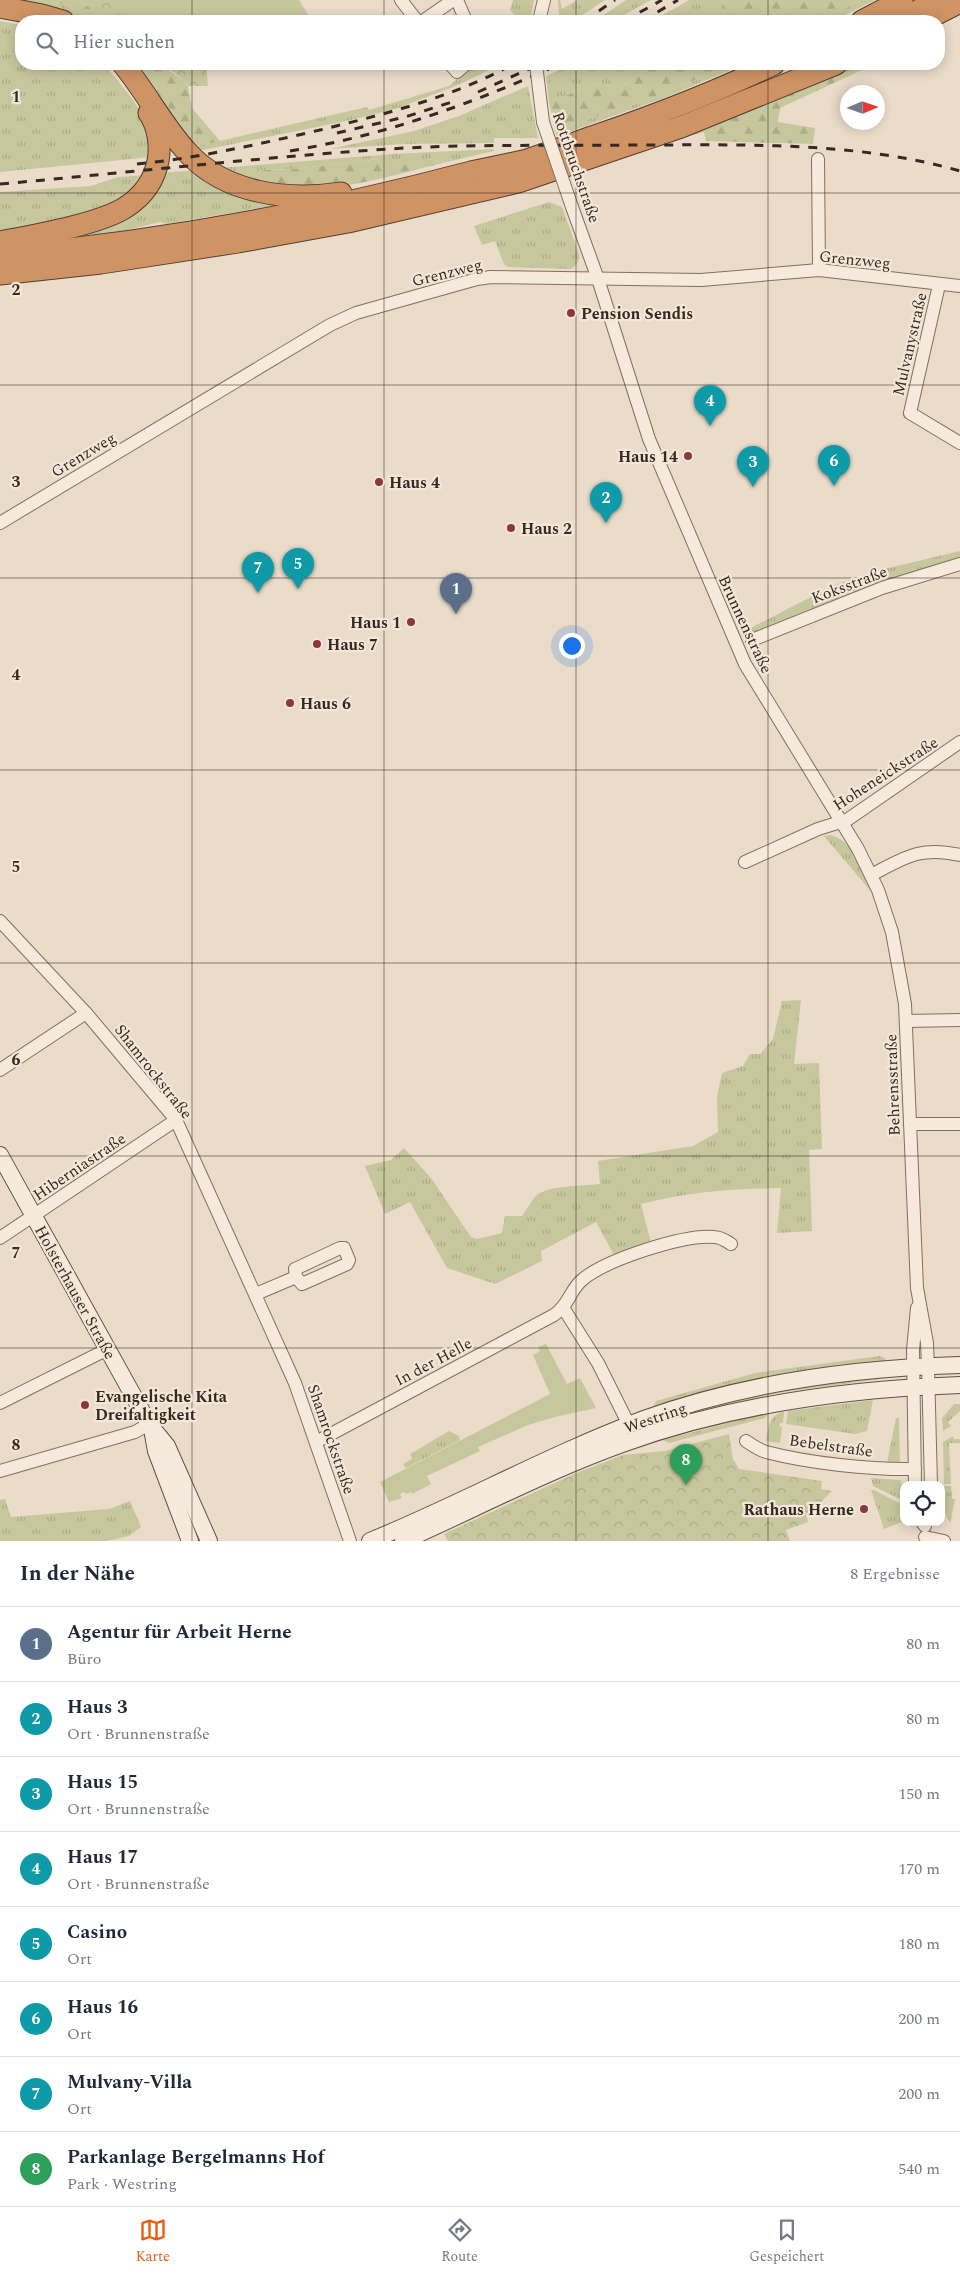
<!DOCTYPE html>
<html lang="de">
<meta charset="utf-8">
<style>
:root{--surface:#fff;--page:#f6f6f7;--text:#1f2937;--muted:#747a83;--line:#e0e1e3;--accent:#ea580c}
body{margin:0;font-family:Spectral,serif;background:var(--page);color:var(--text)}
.controls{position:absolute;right:15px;bottom:15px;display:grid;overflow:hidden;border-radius:10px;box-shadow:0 2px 12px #0003}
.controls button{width:45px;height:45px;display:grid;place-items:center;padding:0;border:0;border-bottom:1px solid var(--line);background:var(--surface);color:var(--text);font:25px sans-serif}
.compass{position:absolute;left:840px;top:85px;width:45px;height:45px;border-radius:50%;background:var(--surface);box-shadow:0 2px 12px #0003;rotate:88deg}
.you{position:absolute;left:571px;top:645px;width:18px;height:18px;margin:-12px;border:4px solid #fff;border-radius:50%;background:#1a73e8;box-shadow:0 0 0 8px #1a73e833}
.badge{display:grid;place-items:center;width:32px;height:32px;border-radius:50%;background:var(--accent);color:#fff;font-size:16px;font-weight:700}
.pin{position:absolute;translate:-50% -41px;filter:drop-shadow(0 1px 2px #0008)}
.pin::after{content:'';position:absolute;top:26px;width:18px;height:15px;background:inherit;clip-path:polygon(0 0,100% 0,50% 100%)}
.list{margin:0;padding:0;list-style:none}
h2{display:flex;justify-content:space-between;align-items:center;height:65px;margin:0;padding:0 20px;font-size:21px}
h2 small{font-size:16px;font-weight:400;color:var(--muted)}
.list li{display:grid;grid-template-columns:32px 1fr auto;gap:15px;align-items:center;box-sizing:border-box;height:75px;padding:0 20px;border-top:1px solid var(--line)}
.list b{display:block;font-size:19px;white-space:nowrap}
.list p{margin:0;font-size:16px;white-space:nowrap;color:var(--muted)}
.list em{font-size:16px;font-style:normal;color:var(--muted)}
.icon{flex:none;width:28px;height:28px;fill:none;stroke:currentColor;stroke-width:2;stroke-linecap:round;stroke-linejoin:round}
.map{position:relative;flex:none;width:960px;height:1541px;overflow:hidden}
.search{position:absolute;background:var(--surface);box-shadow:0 2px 12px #0003;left:15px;right:15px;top:15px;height:55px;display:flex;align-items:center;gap:12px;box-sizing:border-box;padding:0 18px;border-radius:20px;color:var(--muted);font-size:19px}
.sheet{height:665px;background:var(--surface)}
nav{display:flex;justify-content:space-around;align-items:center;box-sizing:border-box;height:70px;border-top:1px solid var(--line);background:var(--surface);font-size:14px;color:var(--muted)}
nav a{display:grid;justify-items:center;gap:2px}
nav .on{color:var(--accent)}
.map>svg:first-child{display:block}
.grass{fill:url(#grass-tufts)}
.forest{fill:url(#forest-firs)}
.park{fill:url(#park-crowns)}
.garden{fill:#c7c79e}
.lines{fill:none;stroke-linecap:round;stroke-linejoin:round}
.minor-casing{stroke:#846f5f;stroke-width:14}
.secondary-casing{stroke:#665043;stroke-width:18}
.motorway-casing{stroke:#533e33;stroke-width:23}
.minor{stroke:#f5eadb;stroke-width:12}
.secondary{stroke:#f5eadb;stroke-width:16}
.motorway{stroke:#cf9364;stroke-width:21}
.rail{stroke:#362921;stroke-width:3;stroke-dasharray:9 9;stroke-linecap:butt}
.minor-bridge-casing{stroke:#846f5f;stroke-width:14;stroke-linecap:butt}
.minor-bridge{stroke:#f5eadb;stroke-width:12}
.grid{fill:none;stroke:#362921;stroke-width:1;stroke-opacity:0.55}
.poi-dot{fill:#8d3641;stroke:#f2e7d8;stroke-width:2}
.labels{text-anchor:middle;stroke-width:4.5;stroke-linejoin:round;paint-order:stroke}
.street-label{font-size:16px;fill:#362921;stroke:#f2e7d8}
.poi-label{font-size:16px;font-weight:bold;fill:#362921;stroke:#f2e7d8;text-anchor:start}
.grid-label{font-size:16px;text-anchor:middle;font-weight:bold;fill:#362921;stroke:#f2e7d8;stroke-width:4.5;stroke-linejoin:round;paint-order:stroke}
</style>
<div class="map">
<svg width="960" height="1541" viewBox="0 0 960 1541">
<defs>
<pattern id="grass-tufts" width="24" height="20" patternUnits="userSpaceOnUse" patternTransform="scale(1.25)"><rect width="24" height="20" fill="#c7c79e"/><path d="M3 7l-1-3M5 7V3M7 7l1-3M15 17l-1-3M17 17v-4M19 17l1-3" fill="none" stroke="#acab88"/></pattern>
<pattern id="forest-firs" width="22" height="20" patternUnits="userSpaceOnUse" patternTransform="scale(1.25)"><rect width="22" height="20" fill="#c7c79e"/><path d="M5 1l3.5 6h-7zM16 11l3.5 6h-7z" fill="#acab88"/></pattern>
<pattern id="park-crowns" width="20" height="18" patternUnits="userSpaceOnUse" patternTransform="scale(1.25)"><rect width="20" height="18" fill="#c7c79e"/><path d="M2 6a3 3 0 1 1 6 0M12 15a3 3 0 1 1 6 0" fill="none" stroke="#acab88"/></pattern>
</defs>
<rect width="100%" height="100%" fill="#eadcc9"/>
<g class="grass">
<polygon points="6,0 52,0 81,12 94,21 82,21 67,15"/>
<polygon points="513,0 534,0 530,21 520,21 510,10"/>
<polygon points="558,0 560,0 562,9 577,0 605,0 573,21 555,21 559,15"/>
<polygon points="626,0 651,0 613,21 595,21"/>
<polygon points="689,0 722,0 724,14 733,21 653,21"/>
<polygon points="861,0 875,0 833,21 818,21"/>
<path d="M 0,21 L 21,25 L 21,64 L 103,64 C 119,81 144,110 150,133 C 152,141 151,150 152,157 L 0,172 Z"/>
<polygon points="132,64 138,64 186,132 198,146 367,107 369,110 449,86 474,64 502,64 458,85 398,108 351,120 198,151"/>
<polygon points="572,64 675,64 646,70 619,88 598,83 549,102 546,76"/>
<polygon points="731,64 745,64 664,98 557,136 555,130 656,97"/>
<polygon points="528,86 538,138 494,138 494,143 405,144 330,149 414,131 459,116"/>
<polygon points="494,149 494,151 447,162 426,159 380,159 293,169 260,170 253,182 219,168 392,154"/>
<polygon points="200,170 290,203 166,224 160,222 128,230 49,239 86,227 160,173"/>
<polygon points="146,175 131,196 84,214 0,234 0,192 91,186 118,177"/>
<path d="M 549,202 L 562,207 L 579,254 C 580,261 577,266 570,269 L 508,267 L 504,264 L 495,241 L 482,245 L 474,226 Z"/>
<polygon points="960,551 960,559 747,636 746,635 742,636 741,633 832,586 876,571"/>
<path d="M 829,835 C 855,839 864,875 874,895 L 824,836 Z"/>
<path d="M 801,1000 L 794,1064 L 819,1063 L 822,1149 L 809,1150 L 812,1231 L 777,1233 L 781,1188 C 729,1189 691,1191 641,1204 L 651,1243 L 615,1257 L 596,1222 L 541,1251 L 542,1261 L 495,1284 L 447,1268 L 410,1202 L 385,1214 L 365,1166 L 391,1160 L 404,1148 L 431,1178 L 471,1237 L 477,1239 L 502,1233 L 505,1216 L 522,1216 C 527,1210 531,1201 536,1196 C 547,1185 584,1186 600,1184 L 598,1161 L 693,1146 L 718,1132 L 717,1097 L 722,1073 L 743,1066 L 750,1054 L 760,1054 L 773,1039 L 782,1001 Z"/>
<polygon points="880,1356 885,1358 886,1363 842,1364 763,1378 671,1401 652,1409 656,1401 755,1373"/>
<polygon points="887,1375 888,1378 776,1393 656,1427 655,1422 759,1393"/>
<polygon points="873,1400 867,1431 855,1434 786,1424 788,1411"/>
<polygon points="954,1404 960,1404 960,1411 948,1422 951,1426 943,1431 942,1418"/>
<polygon points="770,1412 765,1418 669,1443 663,1440"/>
<path d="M 784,1412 L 783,1423 L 780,1423 L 779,1426 L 782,1427 L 780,1443 L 766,1441 C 768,1429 769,1414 784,1412 Z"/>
<polygon points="896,1418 899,1418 900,1463 887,1463"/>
<polygon points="449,1431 459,1436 460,1440 406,1468 403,1464 412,1459 410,1454"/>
<polygon points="953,1436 954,1439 960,1439 960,1443 949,1443 951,1484 944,1484 943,1442"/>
<polygon points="871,1478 901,1480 902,1500 873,1486"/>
<polygon points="944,1486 951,1486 952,1499 955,1499 950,1523 945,1513"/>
<polygon points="871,1490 874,1490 901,1504 902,1522 884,1529"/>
<polygon points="5,1499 11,1517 109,1509 130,1501 141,1527 129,1536 106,1541 0,1541 0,1500"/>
</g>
<g class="forest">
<polygon points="52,0 78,0 111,21 94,21 81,12"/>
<polygon points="722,0 861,0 818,21 733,21 724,14"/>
<polygon points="138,64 160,64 184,81 188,86 192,108 220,141 198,146 186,132"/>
<polygon points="675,64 731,64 656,97 555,130 549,102 598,83 619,88 646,70"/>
<polygon points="847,64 875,64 780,108 778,122 815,128 813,144 706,141 704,132 682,138"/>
<path d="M 380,159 L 426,159 L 447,162 C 404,172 363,186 319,188 C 297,189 274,184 253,182 L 259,170 L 293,169 Z"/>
</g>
<g class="park">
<polygon points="78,0 127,0 127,21 135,21 111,21"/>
<polygon points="160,64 206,64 208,86 189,86 175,73"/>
<polygon points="729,1434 733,1459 739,1469 822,1481 821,1489 832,1491 819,1504 820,1508 806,1515 808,1522 786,1530 790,1541 448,1541 444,1534 574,1474 623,1455 665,1451"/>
</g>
<g class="garden">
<polygon points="127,0 299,0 311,19 309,21 127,21"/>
<polygon points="546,1344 567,1384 580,1378 596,1408 555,1417 528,1425 478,1447 480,1451 427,1476 431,1484 412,1494 411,1492 406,1494 404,1492 400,1494 402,1498 389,1502 380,1482 550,1394 533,1355 540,1351 538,1347"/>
</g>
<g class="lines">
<g class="minor-casing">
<g id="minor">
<polyline points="401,0 417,21"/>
<polyline points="457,0 466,21"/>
<polyline points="423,21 453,0"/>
<polyline points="539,21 544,0"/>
<polyline points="450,64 457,72 466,64"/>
<polyline points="818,159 819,270"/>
<polyline points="572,207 598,279 649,439 745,664 858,849 878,890 892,932 905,1004 917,1288 927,1343 928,1367 931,1485"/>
<polyline points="939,285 910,413 960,443"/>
<polyline points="0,523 330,325 356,313 477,279 491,277 701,280 819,270 960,286"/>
<polyline points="752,640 882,588 960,564"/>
<polyline points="745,862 818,829 847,820 960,742"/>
<path d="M 871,875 C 906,857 920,846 960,855"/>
<polyline points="0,921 86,1013 176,1120 295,1383 350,1541"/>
<polyline points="906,1021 960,1020"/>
<polyline points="0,1070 86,1013"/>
<polyline points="910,1124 960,1124"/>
<polyline points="0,1238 176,1120"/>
<polygon points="340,1248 344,1248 349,1260 347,1264 302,1284 296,1277 295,1269"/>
<polyline points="256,1294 296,1277"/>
<polyline points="564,1309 598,1363 629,1425"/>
<polyline points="0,1403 108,1349"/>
<path d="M 746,1441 C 752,1445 759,1450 766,1452 C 808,1463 871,1470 915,1469"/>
<path d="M 316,1442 L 554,1315 C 569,1305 570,1290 582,1280 C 605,1260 684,1234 714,1237 C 721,1237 726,1241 731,1244"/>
<polyline points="0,1471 135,1432 149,1424"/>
<polyline points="915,1485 913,1350 917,1308"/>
<polyline points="922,1522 925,1526"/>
<polyline points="925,1537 944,1541"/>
</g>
</g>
<g class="secondary-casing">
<g id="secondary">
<polyline points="0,1155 149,1424 167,1446 209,1541"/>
<polyline points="152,1429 156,1451 190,1541"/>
<path d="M 370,1541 C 463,1503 550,1454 644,1419 C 744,1383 854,1368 960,1365"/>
<path d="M 403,1541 C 477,1508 549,1470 625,1443 C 733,1404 846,1389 960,1385"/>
</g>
</g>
<g class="motorway-casing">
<g id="motorway">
<polyline points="0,7 42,15 63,21"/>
<polyline points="925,20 960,2"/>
<polyline points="862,21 902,0"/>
<polyline points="900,21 937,0"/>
<path d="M 123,64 C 146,92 163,126 188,153 C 226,194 288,201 341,193"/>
<path d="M 0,242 C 31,236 101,224 126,207 C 143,196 154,181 158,161 C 161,145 158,126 149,113"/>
<path d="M 0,256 C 160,242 316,213 471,172 C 488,168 506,165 523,161 C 547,154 571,144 595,136 C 656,115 716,92 774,64"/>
<polyline points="0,274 101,263 238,242 348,222 518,182 681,127 836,64"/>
</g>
</g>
<use href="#minor" class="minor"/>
<use href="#secondary" class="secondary"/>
<use href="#motorway" class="motorway"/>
<g class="rail">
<polyline points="584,21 615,0"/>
<polyline points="624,21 662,0"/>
<polyline points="642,21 678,0"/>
<polyline points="478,92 540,64"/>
<polyline points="337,133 405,117 455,101"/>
<path d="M 290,151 C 386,135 471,104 560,64"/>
<path d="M 137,164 C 199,158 259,144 320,130 C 385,114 454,97 513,64"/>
<path d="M 0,184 C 135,172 270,156 405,148 C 483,144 560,146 638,145 C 745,145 855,141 960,171"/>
</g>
<g class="minor-bridge-casing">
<polyline id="minor-bridge" points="536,64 543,122 572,207"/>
</g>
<use href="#minor-bridge" class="minor-bridge"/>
</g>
<path class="grid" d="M 192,0 L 192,21M 384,0 L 384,21M 576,0 L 576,21M 768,0 L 768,21M 192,64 L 192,1541M 384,64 L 384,1541M 576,64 L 576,1541M 768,64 L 768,1541M 0,193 L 960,193M 0,385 L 960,385M 0,578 L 960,578M 0,770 L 960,770M 0,963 L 960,963M 0,1156 L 960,1156M 0,1348 L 960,1348"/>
<g class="poi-dot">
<circle cx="571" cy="313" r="5"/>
<circle cx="688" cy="456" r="5"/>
<circle cx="379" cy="482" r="5"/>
<circle cx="511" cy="528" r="5"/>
<circle cx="411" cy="622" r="5"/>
<circle cx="317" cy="644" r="5"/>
<circle cx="290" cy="703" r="5"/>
<circle cx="85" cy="1405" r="5"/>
<circle cx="864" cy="1509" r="5"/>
</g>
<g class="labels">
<g class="street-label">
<text transform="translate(577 167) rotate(71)" y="6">Rottbruchstraße</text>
<text transform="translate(855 259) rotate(6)" y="6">Grenzweg</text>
<text transform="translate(447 272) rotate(-14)" y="6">Grenzweg</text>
<text transform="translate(909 344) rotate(-77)" y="6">Mulvanystraße</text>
<text transform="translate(83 454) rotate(-31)" y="6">Grenzweg</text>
<text transform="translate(849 584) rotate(-21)" y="6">Koksstraße</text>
<text transform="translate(746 624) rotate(65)" y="6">Brunnenstraße</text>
<text transform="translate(885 773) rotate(-33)" y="6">Hoheneickstraße</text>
<text transform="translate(154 1071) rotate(52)" y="6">Shamrockstraße</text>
<text transform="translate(892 1085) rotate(-92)" y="6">Behrensstraße</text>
<text transform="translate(79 1166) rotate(-34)" y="6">Hiberniastraße</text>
<text transform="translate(76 1292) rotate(61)" y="6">Holsterhauser Straße</text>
<text transform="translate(433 1361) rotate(-28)" y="6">In der Helle</text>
<text transform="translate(655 1417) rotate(-19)" y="6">Westring</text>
<text transform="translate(332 1439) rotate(71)" y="6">Shamrockstraße</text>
<text transform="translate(831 1445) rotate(8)" y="6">Bebelstraße</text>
</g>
<g class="poi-label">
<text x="581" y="319">Pension Sendis</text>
<text x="678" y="462" text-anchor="end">Haus 14</text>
<text x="389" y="488">Haus 4</text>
<text x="521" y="534">Haus 2</text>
<text x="401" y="628" text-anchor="end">Haus 1</text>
<text x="327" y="650">Haus 7</text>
<text x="300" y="709">Haus 6</text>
<text x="95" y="1402">Evangelische Kita<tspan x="95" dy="18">Dreifaltigkeit</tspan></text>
<text x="854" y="1515" text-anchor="end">Rathaus Herne</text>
</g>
</g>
<g class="grid-label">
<text x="16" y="102">1</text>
<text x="16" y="295">2</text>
<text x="16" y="487">3</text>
<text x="16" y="680">4</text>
<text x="16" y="872">5</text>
<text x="16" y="1065">6</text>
<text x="16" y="1258">7</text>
<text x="16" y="1450">8</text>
</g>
</svg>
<div class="controls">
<button><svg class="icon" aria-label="locate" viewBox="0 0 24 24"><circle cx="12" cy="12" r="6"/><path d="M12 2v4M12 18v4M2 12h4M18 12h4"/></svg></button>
</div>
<svg class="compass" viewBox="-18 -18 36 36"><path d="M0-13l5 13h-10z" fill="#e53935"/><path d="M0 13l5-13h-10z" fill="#747a83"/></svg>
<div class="you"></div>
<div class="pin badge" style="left:456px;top:614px;background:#5c6f8a">1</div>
<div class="pin badge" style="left:606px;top:523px;background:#0f9aa8">2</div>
<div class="pin badge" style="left:753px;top:487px;background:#0f9aa8">3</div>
<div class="pin badge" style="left:710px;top:426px;background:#0f9aa8">4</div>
<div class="pin badge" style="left:298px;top:589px;background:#0f9aa8">5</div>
<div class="pin badge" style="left:834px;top:486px;background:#0f9aa8">6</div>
<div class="pin badge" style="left:258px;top:593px;background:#0f9aa8">7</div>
<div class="pin badge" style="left:686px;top:1485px;background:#2e9e5b">8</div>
<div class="search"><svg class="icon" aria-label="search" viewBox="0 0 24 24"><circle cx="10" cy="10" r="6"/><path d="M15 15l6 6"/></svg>Hier suchen</div>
</div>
<section class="sheet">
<h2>In der Nähe<small>8 Ergebnisse</small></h2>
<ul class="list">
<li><span class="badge" style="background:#5c6f8a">1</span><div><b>Agentur für Arbeit Herne</b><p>Büro</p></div><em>80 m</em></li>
<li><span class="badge" style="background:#0f9aa8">2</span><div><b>Haus 3</b><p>Ort · Brunnenstraße</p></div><em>80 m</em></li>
<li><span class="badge" style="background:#0f9aa8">3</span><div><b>Haus 15</b><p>Ort · Brunnenstraße</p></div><em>150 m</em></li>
<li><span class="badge" style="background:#0f9aa8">4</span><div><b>Haus 17</b><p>Ort · Brunnenstraße</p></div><em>170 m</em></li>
<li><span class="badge" style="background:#0f9aa8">5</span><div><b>Casino</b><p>Ort</p></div><em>180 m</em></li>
<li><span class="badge" style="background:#0f9aa8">6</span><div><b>Haus 16</b><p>Ort</p></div><em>200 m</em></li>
<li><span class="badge" style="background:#0f9aa8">7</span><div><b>Mulvany-Villa</b><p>Ort</p></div><em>200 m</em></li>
<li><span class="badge" style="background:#2e9e5b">8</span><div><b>Parkanlage Bergelmanns Hof</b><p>Park · Westring</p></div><em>540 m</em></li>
</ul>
</section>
<nav>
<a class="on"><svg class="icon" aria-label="map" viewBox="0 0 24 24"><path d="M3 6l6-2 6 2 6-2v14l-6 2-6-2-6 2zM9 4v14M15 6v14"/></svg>Karte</a>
<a><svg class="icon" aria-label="directions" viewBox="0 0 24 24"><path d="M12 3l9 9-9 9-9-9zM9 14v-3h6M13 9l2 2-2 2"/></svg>Route</a>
<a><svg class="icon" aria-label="saved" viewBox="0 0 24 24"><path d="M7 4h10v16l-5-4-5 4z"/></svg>Gespeichert</a>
</nav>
